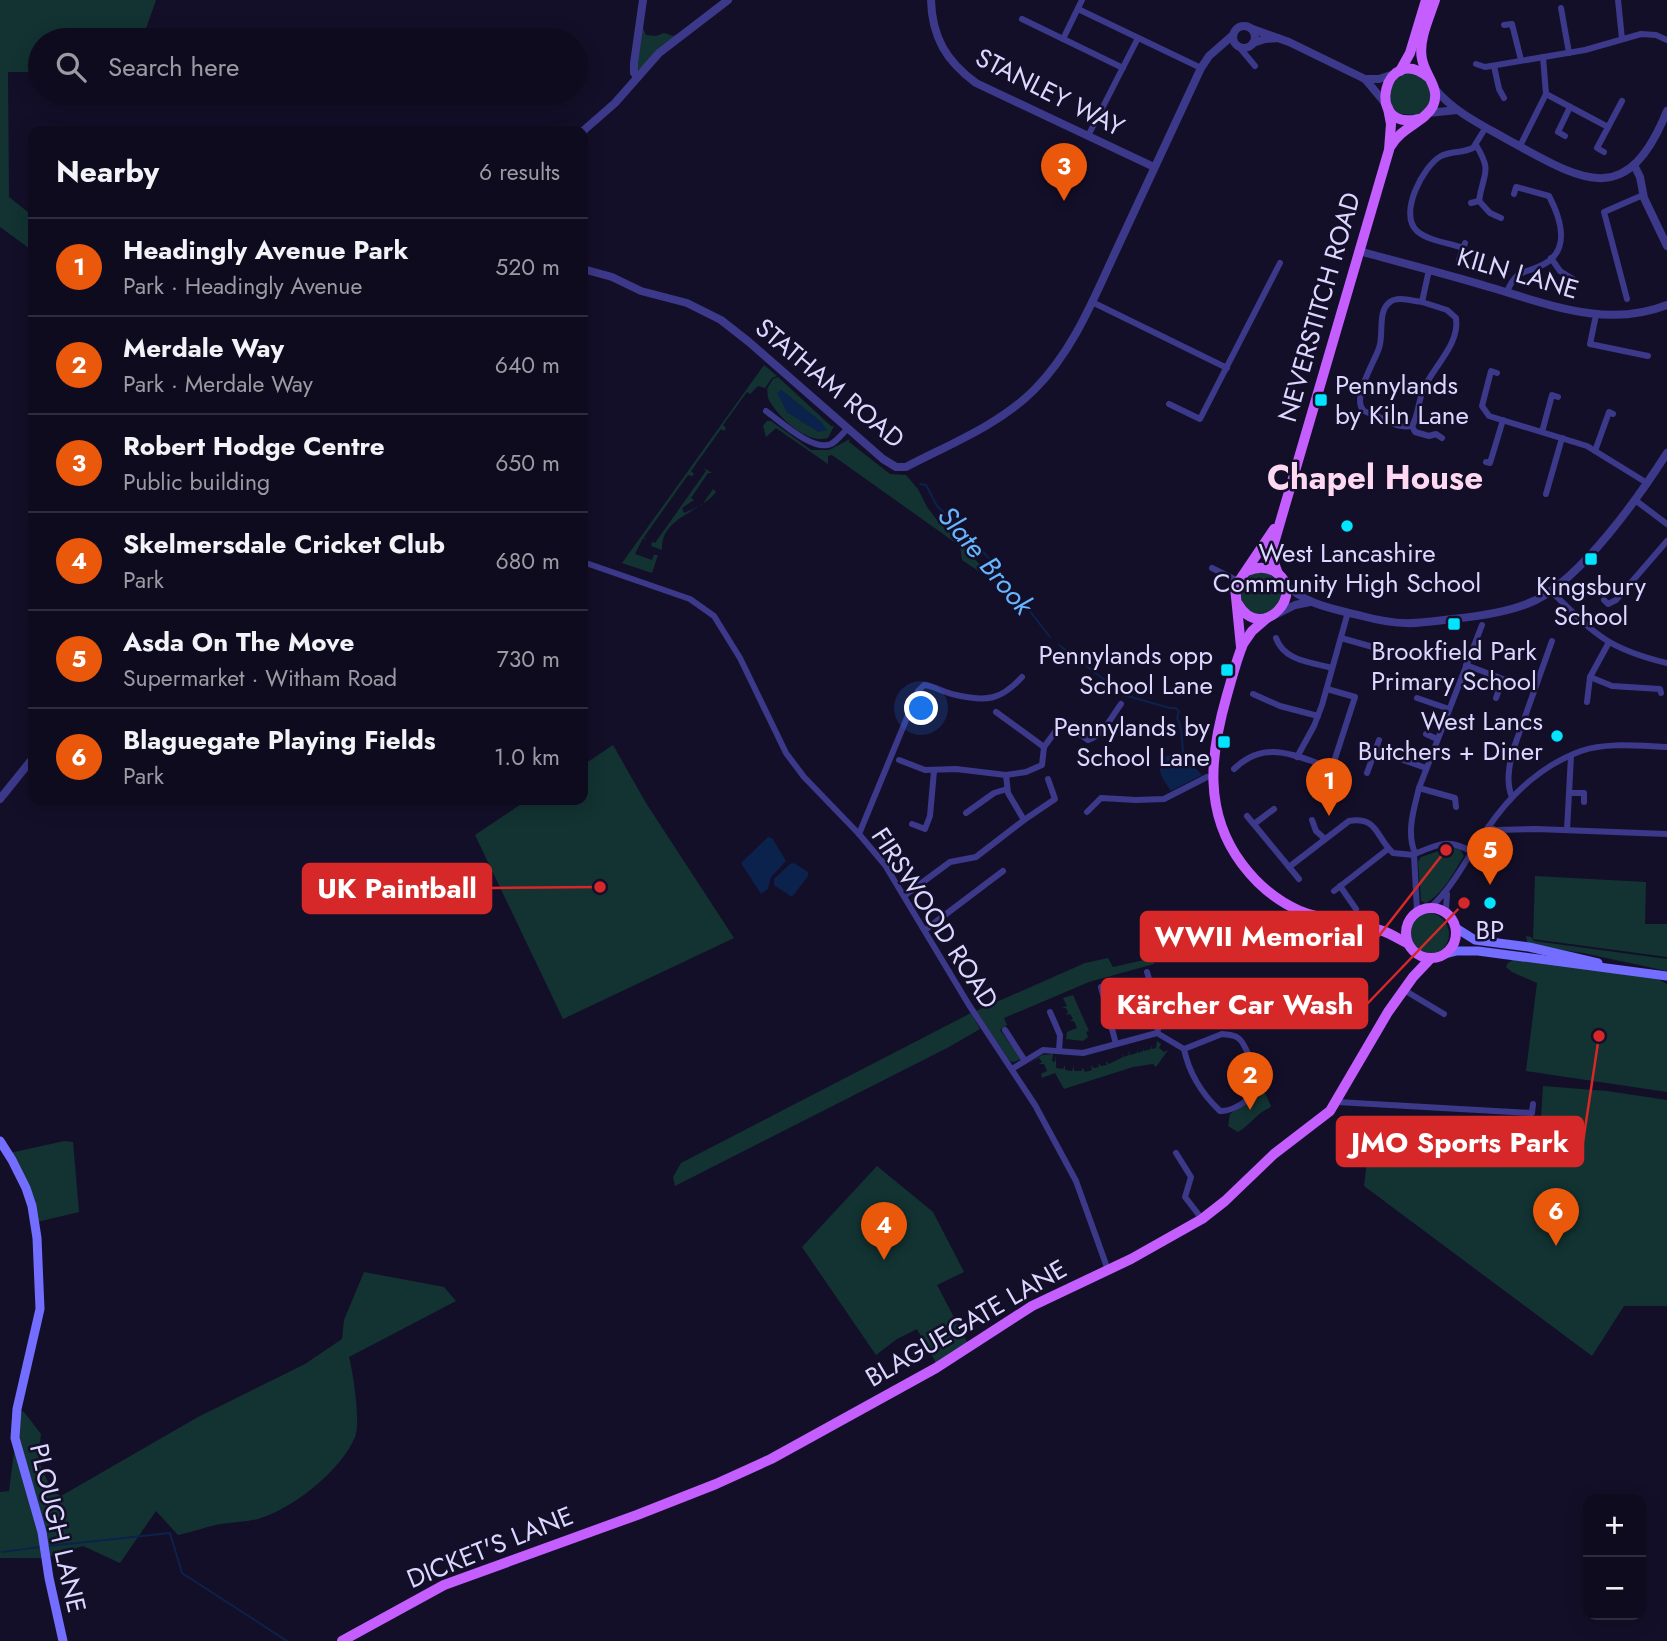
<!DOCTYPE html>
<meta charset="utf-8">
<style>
:root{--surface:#0f0b1f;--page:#1d192c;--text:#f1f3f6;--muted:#9b9ba4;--line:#2f2b3d;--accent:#ea580c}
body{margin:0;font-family:Jost,sans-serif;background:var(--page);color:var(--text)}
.controls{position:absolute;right:21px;bottom:21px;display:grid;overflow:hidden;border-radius:14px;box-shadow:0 4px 18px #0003}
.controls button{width:63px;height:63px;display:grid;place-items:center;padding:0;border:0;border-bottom:2px solid var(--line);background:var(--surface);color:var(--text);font:35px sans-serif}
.you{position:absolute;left:922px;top:709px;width:24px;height:24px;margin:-18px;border:5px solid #fff;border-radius:50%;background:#1a73e8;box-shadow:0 0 0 10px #1a73e833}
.badge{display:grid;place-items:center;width:46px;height:46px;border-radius:50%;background:var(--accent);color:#fff;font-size:23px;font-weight:700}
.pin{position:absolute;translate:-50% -58px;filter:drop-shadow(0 2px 4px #0008)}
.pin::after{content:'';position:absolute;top:37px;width:24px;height:21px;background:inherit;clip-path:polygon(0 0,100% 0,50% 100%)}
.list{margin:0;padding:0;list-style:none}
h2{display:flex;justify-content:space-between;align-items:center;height:91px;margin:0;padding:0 28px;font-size:30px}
h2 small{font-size:23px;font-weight:400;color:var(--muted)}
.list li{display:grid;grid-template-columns:46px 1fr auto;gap:21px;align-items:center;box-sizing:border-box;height:98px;padding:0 28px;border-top:2px solid var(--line)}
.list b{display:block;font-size:26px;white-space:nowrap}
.list p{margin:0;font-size:23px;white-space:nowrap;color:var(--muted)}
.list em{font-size:23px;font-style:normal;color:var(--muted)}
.icon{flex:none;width:38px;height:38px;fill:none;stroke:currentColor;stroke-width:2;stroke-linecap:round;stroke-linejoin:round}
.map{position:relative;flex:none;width:1667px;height:1641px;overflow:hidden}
.search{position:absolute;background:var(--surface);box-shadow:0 4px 18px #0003;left:28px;top:28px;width:560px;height:77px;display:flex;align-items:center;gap:18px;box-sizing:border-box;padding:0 24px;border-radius:38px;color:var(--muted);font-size:26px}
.panel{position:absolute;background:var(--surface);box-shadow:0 4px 18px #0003;left:28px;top:126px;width:560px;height:679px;border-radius:14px}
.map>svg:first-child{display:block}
.green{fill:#123332;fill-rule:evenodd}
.water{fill:#0b224d}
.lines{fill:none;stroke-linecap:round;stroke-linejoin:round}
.stream{stroke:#0b224d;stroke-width:2}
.minor{stroke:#3c398a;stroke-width:6}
.tertiary{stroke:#3c398a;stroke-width:8}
.secondary{stroke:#736eff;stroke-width:9}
.primary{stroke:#c45eff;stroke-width:10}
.poi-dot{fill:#03e4ff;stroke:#140f29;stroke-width:2.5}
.labels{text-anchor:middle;stroke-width:5;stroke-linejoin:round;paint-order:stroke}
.street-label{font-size:26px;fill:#dcd7ff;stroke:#140f29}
.poi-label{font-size:26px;fill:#dcd7ff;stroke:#140f29}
.water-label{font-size:28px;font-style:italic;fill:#65b6ff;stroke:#140f29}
.district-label{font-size:33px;font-weight:bold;fill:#ffd9f1;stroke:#140f29}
.leader{fill:none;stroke:#d62828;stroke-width:2.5}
.callout-dot{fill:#d62828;stroke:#140f29;stroke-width:2.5}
.callout{fill:#d62828;stroke:#d62828;stroke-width:2.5}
.callout-label{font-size:28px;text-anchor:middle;font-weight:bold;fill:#fff}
</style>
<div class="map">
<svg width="1667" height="1641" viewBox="0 0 1667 1641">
<rect width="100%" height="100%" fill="#140f29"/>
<g class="green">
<polygon points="0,0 156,0 142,40 40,40 40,72 8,72 9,197 33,216 33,251 0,227"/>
<polygon points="642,26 646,35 656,36 664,33 673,36 682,32 639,70 637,67"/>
<polygon points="1402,72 1422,75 1432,91 1428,108 1417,115 1400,114 1390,106 1387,92"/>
<polygon points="764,365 777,376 772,378 765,388 758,386 750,394 747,392 723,425 726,428 724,431 721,429 691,471 694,474 692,476 688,475 644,537 646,540 643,538 635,554 652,560 654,555 658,555 652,573 622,563"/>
<path d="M 778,377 L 831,426 L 834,426 L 828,438 C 807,445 778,417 769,400 C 767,396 768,392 767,389 L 773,379 ZM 781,390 L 821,422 L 819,432 L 787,412 Z"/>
<polygon points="767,421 771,421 811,450 829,450 850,439 849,442 890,474 906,475 918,489 927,507 940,524 960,542 996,583 962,560 960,546 832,455 828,456 828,464 776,428 766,437 763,426"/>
<path d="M 704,468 L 712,473 L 708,473 L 691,498 L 694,500 L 682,508 L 684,513 L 702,505 L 713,489 L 716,492 C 701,512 660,518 662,550 L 651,546 L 652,542 L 655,543 L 706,471 Z"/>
<circle cx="1261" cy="593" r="21"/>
<polygon points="613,745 646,803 734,938 563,1019 475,835 527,800 583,800 583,765"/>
<path d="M 1453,846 L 1460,849 L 1464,856 C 1453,873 1444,893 1426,903 L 1421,901 L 1418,862 L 1421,857 Z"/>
<polygon points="1535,876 1646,882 1645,924 1667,924 1667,957 1533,939"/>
<circle cx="1428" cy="934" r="21"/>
<polygon points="1526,936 1531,937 1534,941 1667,959 1667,971 1583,953 1534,946 1527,942"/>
<polygon points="1108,958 1113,967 1153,958 1154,964 1089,982 1004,1018 1007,1025 1000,1030 1021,1059 1014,1062 1010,1061 976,1011 1085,963"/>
<polygon points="1514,959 1654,977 1667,984 1667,1092 1526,1071 1537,983 1512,972 1506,967 1508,963"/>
<polygon points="1073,995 1089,1031 1086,1032 1088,1037 1083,1041 1066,1039 1067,1032 1077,1028 1074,1021 1070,1021 1073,1019 1070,1014 1066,1015 1068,1012 1066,1008 1062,1008 1067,1006 1063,998"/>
<polygon points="971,1013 980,1029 949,1047 675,1186 673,1177 681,1163"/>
<polygon points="1157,1041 1161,1044 1159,1048 1164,1052 1168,1050 1156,1067 1153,1064 1133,1067 1064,1089 1055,1073 1042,1078 1041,1074 1047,1071 1044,1064 1039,1064 1042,1062 1039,1058 1028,1064 1042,1055 1053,1054 1052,1061 1055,1062 1056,1055 1056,1068 1063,1069 1065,1065 1065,1070 1072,1071 1074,1066 1074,1071 1081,1071 1083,1068 1085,1072 1092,1070 1091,1065 1094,1068 1099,1067 1098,1063 1101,1066 1107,1065 1106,1061 1109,1064 1123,1057 1122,1054 1124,1057 1129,1055 1128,1050 1130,1055 1137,1053 1137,1050 1138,1053 1143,1051 1143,1048 1144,1051 1151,1049 1151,1044 1152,1049 1156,1048"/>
<polygon points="1543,1086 1607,1091 1667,1100 1667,1306 1624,1306 1592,1356 1364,1186 1370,1137 1539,1150"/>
<path d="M 1259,1090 L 1265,1093 L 1271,1106 L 1269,1108 C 1256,1114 1250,1125 1238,1132 L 1228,1126 L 1230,1114 L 1256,1095 Z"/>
<polygon points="64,1141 73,1142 79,1212 37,1222 10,1153"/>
<polygon points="877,1166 933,1212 964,1272 937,1285 967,1342 936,1363 917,1329 897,1339 876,1355 802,1247"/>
<path d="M 364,1272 L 444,1287 L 456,1301 L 349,1357 C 353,1372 361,1423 355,1437 C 341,1471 292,1509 258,1519 C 246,1522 232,1522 220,1524 C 206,1527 192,1532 178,1535 L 156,1511 L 120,1563 L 83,1546 L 45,1558 L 0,1558 L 0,1492 L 9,1491 L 14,1452 L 18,1447 L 19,1411 L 24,1412 L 41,1434 L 38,1460 L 52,1491 L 61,1496 L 198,1417 L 305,1364 L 342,1339 L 344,1320 Z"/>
</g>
<g class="water">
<polygon points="781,390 821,422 827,430 819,432 787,412 777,393"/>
<path d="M 1173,754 L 1176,760 C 1187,762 1195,766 1202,775 L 1171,791 C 1163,780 1158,772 1159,758 Z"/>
<polygon points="768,837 772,838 786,861 771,877 768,889 761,894 741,863"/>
<polygon points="794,863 808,872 808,876 792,897 774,885 774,879 790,864"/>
</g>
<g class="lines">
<g class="stream">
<polyline points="920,484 926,485 937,506 986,555 1050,637"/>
<polyline points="1059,645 1124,695 1170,708 1176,708"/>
<path d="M 1176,709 L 1179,711 L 1177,718 C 1185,732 1180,747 1185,761"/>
<polyline points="49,1546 170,1533 182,1573 287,1641"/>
<polyline points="2,1552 40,1547"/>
</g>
<g class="minor">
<polyline points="1618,0 1622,39"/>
<polyline points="1561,8 1569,53"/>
<polyline points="1078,9 1201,68"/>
<polyline points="1022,19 1123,68"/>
<polyline points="1504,25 1512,24 1521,60"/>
<polyline points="1063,39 1082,0"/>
<polyline points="1240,48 1255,66"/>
<polyline points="1476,64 1485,67 1585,50 1641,34 1656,35 1667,40"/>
<polyline points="1494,66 1499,89 1504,98"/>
<polyline points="1546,94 1608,127"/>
<polyline points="1088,136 1138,38"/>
<polyline points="1565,136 1558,132 1570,107"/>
<path d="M 1476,145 C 1493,173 1483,172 1479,201"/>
<polyline points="1520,146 1546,94 1543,57"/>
<polyline points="1604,152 1597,148 1622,101"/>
<polyline points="1471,203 1479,201 1490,213 1501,218"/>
<path d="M 1463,248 C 1450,243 1428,241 1417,231 C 1398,214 1423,166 1441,156 C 1451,151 1463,153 1473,148 L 1486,127"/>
<polyline points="1551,258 1560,271 1576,281"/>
<polyline points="1459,260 1465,243"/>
<path d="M 1507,292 C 1517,265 1530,275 1549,261 C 1570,245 1559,215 1549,196 L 1516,187 L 1514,194"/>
<polyline points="1627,299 1604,212 1643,195"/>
<polyline points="1092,302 1227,368"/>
<path d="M 1422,302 L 1447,310 L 1456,318 C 1460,344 1434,366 1424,388 C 1418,400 1419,414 1412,426 C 1397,428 1390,422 1377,416 C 1372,414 1366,413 1363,410 C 1352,397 1375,361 1379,348 C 1384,335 1377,311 1390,302 C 1398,296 1412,301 1422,302 L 1429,270"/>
<polyline points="1596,315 1590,344 1648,356"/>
<polyline points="1497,373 1491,371 1482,406 1489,416 1587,446 1647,483"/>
<polyline points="1169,404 1200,419 1280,263"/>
<path d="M 766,411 C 780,421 813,452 831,444 C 837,441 843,433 848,428"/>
<polyline points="1412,426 1415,432 1429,436 1436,434 1442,438"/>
<polyline points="1542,432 1552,395 1558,397"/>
<polyline points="1595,451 1609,412 1613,414"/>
<polyline points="1486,462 1490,463 1503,420"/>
<polyline points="1546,494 1562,438"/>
<polyline points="1635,500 1667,524"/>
<polyline points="583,562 690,599 714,616 740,658 786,753 804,777 859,834 885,865 969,1005 1035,1105 1076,1181 1108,1270"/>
<polyline points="1212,568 1238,581"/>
<path d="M 1550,590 C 1594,633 1605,648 1667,663"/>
<polyline points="1604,600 1608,604 1616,600 1667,541"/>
<path d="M 1276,638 C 1284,661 1311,662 1332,668"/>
<polyline points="1341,638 1380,649"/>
<polyline points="1466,665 1503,679 1496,698"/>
<polyline points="1590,677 1612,686 1660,689 1661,693"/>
<polyline points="1327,689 1355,697 1329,777"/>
<polyline points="1253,694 1280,706 1318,716"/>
<polyline points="1417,698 1449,709"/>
<polyline points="1587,702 1590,677 1608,644"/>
<polyline points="996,712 1044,747"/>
<polyline points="1426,734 1437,739"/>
<path d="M 1044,747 L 1063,721 L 1088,740 C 1103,736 1112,716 1121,704"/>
<polyline points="1375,750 1426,768"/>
<polyline points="1297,757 1314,726 1322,705 1348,612"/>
<polyline points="899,760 925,770 956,769 1006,775 1026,772 1042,765 1044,747"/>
<path d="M 1234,769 C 1266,738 1296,757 1333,768"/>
<polyline points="1367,773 1379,740"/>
<polyline points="1419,788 1455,798 1456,807"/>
<polyline points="1569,793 1584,793 1584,802"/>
<path d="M 1512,797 C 1506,783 1509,767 1512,753 L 1552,641"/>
<polyline points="1087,812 1101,798 1136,800 1164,799 1207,777"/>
<polyline points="966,813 994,793 1007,789"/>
<polyline points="1247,816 1299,879"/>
<polyline points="1024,820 1055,799 1048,779"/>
<polyline points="1312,820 1316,831 1324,838"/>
<polyline points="912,824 925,829 930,816 934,771"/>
<polyline points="1254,824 1274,809"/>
<polyline points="1488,827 1496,830 1536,829 1667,834"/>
<polyline points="1567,830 1571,756"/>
<path d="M 859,834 L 918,691 L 924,685 C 935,686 945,693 956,695 C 987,702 1001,700 1022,677"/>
<path d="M 1415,853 C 1406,832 1414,809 1419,788 L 1482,625"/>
<path d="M 1415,854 C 1438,844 1449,838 1472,852"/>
<polyline points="1414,855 1417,911"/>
<path d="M 1289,867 L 1349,821 C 1378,816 1376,838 1393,853 L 1414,855"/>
<polyline points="1340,886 1356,909"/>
<polyline points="1334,891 1388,849"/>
<polyline points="1447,894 1446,908 1450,916"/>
<polyline points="904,896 950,862 976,857 1024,820 1008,793 1006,775"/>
<path d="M 1431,907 C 1455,885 1468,855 1487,829 C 1510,795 1542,765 1581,751 C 1607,742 1640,746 1667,747"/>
<polyline points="925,930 1003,871"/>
<polyline points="1147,972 1161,1019 1157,1033"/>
<polyline points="1101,987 1116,1044"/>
<polyline points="1404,990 1444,1014"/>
<polyline points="1050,1012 1060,1035 1059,1051"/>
<polyline points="1005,1030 1025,1061"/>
<polyline points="1157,1033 1184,1049"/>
<path d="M 1222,1034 C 1227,1035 1233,1034 1238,1038 C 1246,1043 1259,1080 1256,1089 C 1253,1100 1230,1112 1220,1111 C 1202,1094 1189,1073 1184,1049 Z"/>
<polyline points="1012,1069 1043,1050 1083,1053 1157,1033"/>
<polyline points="1337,1102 1532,1113 1533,1104"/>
<polyline points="1176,1153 1191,1177 1185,1197 1202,1219"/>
</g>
<g class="tertiary">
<path d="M 931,0 C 932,37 946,61 976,83 L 1154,167"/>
<circle cx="1244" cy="37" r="11"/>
<polyline points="1250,28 1289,42 1365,79 1386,104"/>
<polyline points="1253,43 1265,39 1278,38"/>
<polyline points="638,77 634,73 634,63 643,0"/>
<polyline points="1365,79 1379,79 1394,74"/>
<path d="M 1435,89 C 1455,113 1484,126 1510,141 C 1584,182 1627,209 1667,111"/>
<polyline points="1428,113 1457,110"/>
<polyline points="583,131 615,103 659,53 728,0"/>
<polyline points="1634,165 1640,177 1644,198 1667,246"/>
<path d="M 1359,251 C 1402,263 1446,274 1489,287 C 1548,304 1607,329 1667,305"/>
<path d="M 583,269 L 612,277 L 641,291 L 687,303 L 721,320 L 749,342 L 883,459 L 896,467 L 906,467 C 950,444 999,425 1034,390 C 1075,349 1096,293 1120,242 C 1147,184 1174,126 1201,68 L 1209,56 L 1233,35"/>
<path d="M 1285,583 C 1304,605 1335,609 1362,616 C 1399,626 1415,624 1452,619 C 1480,616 1510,612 1536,600 C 1582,577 1639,497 1667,453"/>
<polyline points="1277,614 1295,605 1310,602"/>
<polyline points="0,799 33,758"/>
</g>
<g class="secondary">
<polyline points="1456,928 1475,940 1529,947 1598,963"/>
<polyline points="1445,954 1457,951 1478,951 1667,976"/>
<polyline points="0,1141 12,1160 26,1188 32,1206 37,1238 40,1309 17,1409 15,1438 42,1532 49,1578 63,1641"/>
</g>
<g class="primary">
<polyline points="1400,71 1410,53 1426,0"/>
<path d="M 1418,119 C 1364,132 1384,41 1428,77"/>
<path d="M 1390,147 C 1401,127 1425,122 1433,106 C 1441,88 1425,76 1422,59 C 1418,41 1429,18 1435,0"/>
<polyline points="1278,574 1273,560 1274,543 1389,150 1391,124 1388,108"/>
<path d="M 1238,604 C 1262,645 1309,591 1274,571 C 1265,566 1256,567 1247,571"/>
<path d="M 1267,618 L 1252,631 L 1243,644 C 1236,661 1232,678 1227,695 C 1210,754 1203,812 1242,864 C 1257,884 1277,901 1300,911 C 1327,922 1356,922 1383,931 C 1391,934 1399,939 1407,943"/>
<polyline points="1241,647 1235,587 1274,529"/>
<circle cx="1431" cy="933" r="25"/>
<polyline points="342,1641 444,1585 637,1515 716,1484 771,1459 936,1368 1032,1306 1131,1259 1202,1219 1225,1201 1274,1154 1330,1111 1388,1012 1413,977 1430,959"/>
</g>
</g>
<g class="poi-dot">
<rect x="1314" y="393" width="14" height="14" rx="3.5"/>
<circle cx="1347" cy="526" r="7"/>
<rect x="1584" y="552" width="14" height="14" rx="3.5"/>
<rect x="1447" y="617" width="14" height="14" rx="3.5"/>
<rect x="1220" y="663" width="14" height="14" rx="3.5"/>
<circle cx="1557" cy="736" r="7"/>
<rect x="1217" y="735" width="14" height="14" rx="3.5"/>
<circle cx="1490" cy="903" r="7"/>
</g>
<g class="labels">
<g class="street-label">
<text transform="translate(1050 92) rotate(27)" y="9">STANLEY WAY</text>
<text transform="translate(1518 273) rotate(16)" y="9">KILN LANE</text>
<text transform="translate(1319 307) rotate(-74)" y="9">NEVERSTITCH ROAD</text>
<text transform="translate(830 383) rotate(40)" y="9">STATHAM ROAD</text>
<text transform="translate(935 918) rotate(57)" y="9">FIRSWOOD ROAD</text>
<text transform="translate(966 1323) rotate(-30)" y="9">BLAGUEGATE LANE</text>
<text transform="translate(58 1528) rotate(77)" y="9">PLOUGH LANE</text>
<text transform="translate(490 1547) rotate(-22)" y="9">DICKET'S LANE</text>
</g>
<g class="poi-label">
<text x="1335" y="394" text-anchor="start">Pennylands<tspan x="1335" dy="30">by Kiln Lane</tspan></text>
<text x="1347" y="562">West Lancashire<tspan x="1347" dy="30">Community High School</tspan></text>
<text x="1591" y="595">Kingsbury<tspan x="1591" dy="30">School</tspan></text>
<text x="1454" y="660">Brookfield Park<tspan x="1454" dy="30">Primary School</tspan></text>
<text x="1213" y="664" text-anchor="end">Pennylands opp<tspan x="1213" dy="30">School Lane</tspan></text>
<text x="1543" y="730" text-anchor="end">West Lancs<tspan x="1543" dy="30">Butchers + Diner</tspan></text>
<text x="1210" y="736" text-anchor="end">Pennylands by<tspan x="1210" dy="30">School Lane</tspan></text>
<text x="1490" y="939">BP</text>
</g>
<g class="water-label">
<text transform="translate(986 560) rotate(50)" y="10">Slate Brook</text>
</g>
<g class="district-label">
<text x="1375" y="489">Chapel House</text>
</g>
</g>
<path class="leader" d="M600 887L491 888M1446 850L1378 937M1464 903L1367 1004M1599 1036L1583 1142"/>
<g class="callout-dot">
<circle cx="600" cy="887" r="7"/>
<circle cx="1446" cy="850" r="7"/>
<circle cx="1464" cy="903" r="7"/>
<circle cx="1599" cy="1036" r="7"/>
</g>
<g class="callout">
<rect x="303" y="864" width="188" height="49" rx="7"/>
<rect x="1141" y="912" width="237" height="49" rx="7"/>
<rect x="1102" y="979" width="265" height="49" rx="7"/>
<rect x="1337" y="1117" width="246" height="49" rx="7"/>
</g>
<g class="callout-label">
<text x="397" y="898">UK Paintball</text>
<text x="1259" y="946">WWII Memorial</text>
<text x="1235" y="1014">Kärcher Car Wash</text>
<text x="1460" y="1152">JMO Sports Park</text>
</g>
</svg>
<div class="controls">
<button>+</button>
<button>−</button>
</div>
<div class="you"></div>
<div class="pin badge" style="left:1329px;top:816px">1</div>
<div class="pin badge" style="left:1250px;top:1110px">2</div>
<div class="pin badge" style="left:1064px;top:201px">3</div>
<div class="pin badge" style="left:884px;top:1260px">4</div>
<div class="pin badge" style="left:1490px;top:885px">5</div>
<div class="pin badge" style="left:1556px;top:1246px">6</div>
<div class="search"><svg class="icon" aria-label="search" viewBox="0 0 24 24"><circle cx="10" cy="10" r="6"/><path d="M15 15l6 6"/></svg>Search here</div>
<section class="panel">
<h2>Nearby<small>6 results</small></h2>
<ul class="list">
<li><span class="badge">1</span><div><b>Headingly Avenue Park</b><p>Park · Headingly Avenue</p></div><em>520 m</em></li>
<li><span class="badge">2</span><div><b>Merdale Way</b><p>Park · Merdale Way</p></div><em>640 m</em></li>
<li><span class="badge">3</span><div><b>Robert Hodge Centre</b><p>Public building</p></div><em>650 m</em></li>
<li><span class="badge">4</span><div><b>Skelmersdale Cricket Club</b><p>Park</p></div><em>680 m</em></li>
<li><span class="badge">5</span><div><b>Asda On The Move</b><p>Supermarket · Witham Road</p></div><em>730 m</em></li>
<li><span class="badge">6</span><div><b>Blaguegate Playing Fields</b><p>Park</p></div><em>1.0 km</em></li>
</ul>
</section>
</div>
